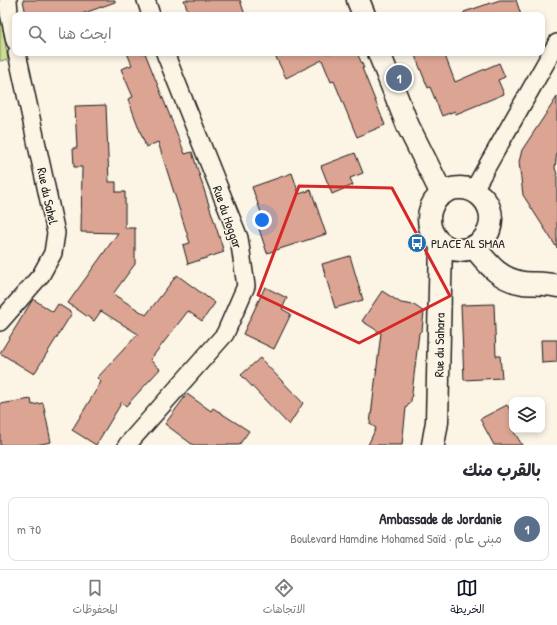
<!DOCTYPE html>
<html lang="ar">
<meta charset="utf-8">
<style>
:root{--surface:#fff;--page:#f7f7f7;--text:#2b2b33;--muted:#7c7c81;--line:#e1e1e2;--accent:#111827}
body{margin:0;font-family:"Patrick Hand","Playpen Sans Arabic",sans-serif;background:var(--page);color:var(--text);direction:rtl}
.controls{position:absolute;right:12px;bottom:12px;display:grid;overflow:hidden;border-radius:8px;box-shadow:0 2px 6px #0003}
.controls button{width:36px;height:36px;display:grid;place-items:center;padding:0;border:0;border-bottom:1px solid var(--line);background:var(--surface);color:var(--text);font:20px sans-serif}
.you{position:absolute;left:262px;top:220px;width:14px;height:14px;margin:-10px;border:3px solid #fff;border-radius:50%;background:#1a73e8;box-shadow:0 0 0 6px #1a73e833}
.badge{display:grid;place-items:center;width:26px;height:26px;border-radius:50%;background:var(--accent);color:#fff;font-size:13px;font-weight:700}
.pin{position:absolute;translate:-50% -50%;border:2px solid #fff;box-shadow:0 1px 4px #0006}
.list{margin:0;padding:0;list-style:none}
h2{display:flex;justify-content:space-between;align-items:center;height:52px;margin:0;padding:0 16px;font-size:17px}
h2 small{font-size:13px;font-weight:400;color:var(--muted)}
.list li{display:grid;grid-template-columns:26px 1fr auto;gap:12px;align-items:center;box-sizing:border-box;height:64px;margin:0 8px 8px;padding:0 8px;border:1px solid var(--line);border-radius:8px}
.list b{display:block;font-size:15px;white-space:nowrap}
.list p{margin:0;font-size:13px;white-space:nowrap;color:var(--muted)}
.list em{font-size:13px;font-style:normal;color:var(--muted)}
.icon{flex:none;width:22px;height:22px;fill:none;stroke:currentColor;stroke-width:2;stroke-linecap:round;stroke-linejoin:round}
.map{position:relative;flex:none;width:557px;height:445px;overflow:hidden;direction:ltr}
.search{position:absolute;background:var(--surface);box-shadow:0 2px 6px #0003;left:12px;right:12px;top:12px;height:44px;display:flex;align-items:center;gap:10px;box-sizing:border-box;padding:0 14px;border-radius:8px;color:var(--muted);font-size:15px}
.sheet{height:124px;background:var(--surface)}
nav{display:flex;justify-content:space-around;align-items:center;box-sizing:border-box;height:56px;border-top:1px solid var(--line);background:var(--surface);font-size:11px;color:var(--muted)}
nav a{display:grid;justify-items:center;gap:2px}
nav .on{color:var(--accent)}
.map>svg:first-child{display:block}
.green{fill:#ccde93;stroke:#747d58}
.building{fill:#dca593;stroke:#1c1c1c}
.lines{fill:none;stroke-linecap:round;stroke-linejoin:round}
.street-casing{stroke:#1c1c1c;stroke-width:20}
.secondary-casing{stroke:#1c1c1c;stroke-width:25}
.street{stroke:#fcf5e5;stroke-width:17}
.secondary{stroke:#fcf5e5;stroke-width:22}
.marked{fill:none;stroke:#d62828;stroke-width:3;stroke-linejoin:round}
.labels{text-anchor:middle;stroke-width:3;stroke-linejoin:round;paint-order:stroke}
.street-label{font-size:13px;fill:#1c1c1c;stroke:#fcf5e5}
.poi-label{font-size:13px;fill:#1c1c1c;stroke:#fcf5e5;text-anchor:start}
</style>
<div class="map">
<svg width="557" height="445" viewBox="0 0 557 445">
<rect width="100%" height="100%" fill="#fcf5e5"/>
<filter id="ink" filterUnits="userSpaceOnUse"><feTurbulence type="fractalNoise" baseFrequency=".025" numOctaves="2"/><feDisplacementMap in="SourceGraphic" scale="8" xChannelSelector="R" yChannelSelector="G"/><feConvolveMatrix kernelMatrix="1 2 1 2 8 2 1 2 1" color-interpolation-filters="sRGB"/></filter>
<g filter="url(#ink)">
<polygon class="green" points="0,11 8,60 0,61"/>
<g class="building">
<polygon points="23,0 115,0 115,2 79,15 26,15"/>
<polygon points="184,0 240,0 245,15 189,15"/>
<polygon points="500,0 516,0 521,15 464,15 464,12"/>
<polygon points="127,53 145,53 185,154 192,152 224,252 188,264 183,245 190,243 158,142 146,147 128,99 133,97 121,69 132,65"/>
<polygon points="274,53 357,53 364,68 362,68 385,125 357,137 334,81 331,82 322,60 286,78"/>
<polygon points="414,53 444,53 455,82 499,63 505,77 498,80 504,94 456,114 455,111 442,116 430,87 428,88"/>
<polygon points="557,97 557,152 555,168 557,174 557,248 523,195 519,162 522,150"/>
<polygon points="106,105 109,182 116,182 116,192 125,192 125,228 135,228 135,264 113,294 146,315 177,275 215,303 202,321 188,311 150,360 160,369 126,406 122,402 96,445 72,430 101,382 97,378 138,334 101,311 94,321 68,303 118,233 81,232 82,167 74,167 73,148 77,148 75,106"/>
<polygon points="355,153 363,173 350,178 353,185 332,194 321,166"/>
<polygon points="292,173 299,194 311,190 326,234 267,253 257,223 264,221 252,187"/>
<polygon points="350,256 363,300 335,308 322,264"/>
<polygon points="265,287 287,298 282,309 291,314 274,349 243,334"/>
<polygon points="382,291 401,303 414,305 424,312 422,330 419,333 411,401 406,408 402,445 368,445 376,428 370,424 381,333 362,321"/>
<polygon points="33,299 53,312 58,304 72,313 34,374 0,353"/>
<polygon points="494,304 496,356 500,356 502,378 464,380 461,305"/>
<polygon points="541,340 557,340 557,362 542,363"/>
<polygon points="260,358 303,403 289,425 241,375"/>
<polygon points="187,394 211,411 213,408 249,431 239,445 193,445 165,424"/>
<polygon points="31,399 32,405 43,403 51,442 36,445 0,445 0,404"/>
<polygon points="507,405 512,413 512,430 513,430 522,445 494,445 480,419"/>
</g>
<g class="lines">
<g class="street-casing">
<g id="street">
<polyline points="8,0 9,13 15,41"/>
<polyline points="146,0 151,15"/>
<polyline points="473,191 557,43"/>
<polyline points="0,322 41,275 53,253 56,233 17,53"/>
<polyline points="127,445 225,334 246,286 239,238 165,53"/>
</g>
</g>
<g class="secondary-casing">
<g id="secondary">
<polyline points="358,0 364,15"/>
<polyline points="379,53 408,126 442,194"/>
<circle cx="460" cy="219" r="31"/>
<path d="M 474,247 C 489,265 499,279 523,283 C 534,284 546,283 557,286"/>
<polyline points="433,445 437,422 441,244"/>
</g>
</g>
<use href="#street" class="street"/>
<use href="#secondary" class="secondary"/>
</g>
</g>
<path class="marked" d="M 299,186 L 392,188 L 450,296 L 359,343 L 258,295 Z"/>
<defs>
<g id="bus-disc" transform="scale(1)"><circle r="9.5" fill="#1f6fb2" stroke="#fcf5e5"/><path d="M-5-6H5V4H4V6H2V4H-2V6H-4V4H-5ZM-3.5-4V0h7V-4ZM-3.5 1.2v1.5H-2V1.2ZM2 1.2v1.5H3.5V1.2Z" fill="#fff"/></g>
</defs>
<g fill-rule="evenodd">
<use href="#bus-disc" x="417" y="243"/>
</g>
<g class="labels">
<g class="street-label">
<text transform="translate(48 196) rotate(78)" y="5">Rue du Sahel</text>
<text transform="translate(228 217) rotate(71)" y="5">Rue du Hoggar</text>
<text transform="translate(439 345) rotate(-89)" y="5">Rue du Sahara</text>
</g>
<g class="poi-label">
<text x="431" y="248">PLACE AL SMAA</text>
</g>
</g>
</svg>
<div class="controls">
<button><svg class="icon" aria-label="layers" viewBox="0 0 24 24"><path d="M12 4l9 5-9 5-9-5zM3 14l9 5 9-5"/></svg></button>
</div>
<div class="you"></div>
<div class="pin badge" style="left:399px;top:78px;background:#5c6f8a">1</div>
<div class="search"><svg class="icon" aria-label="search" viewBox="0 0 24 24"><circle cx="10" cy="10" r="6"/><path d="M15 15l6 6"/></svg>ابحث هنا</div>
</div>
<section class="sheet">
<h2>بالقرب منك<small></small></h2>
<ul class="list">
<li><span class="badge" style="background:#5c6f8a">1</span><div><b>Ambassade de Jordanie</b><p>مبنى عام · Boulevard Hamdine Mohamed Saïd</p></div><em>70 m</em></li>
</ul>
</section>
<nav>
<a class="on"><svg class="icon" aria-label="map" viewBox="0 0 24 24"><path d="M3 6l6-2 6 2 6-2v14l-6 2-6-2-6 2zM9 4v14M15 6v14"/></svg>الخريطة</a>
<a><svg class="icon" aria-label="directions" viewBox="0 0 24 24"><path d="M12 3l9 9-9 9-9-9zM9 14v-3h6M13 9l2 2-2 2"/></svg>الاتجاهات</a>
<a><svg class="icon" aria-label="saved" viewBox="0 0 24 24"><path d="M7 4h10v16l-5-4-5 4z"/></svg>المحفوظات</a>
</nav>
